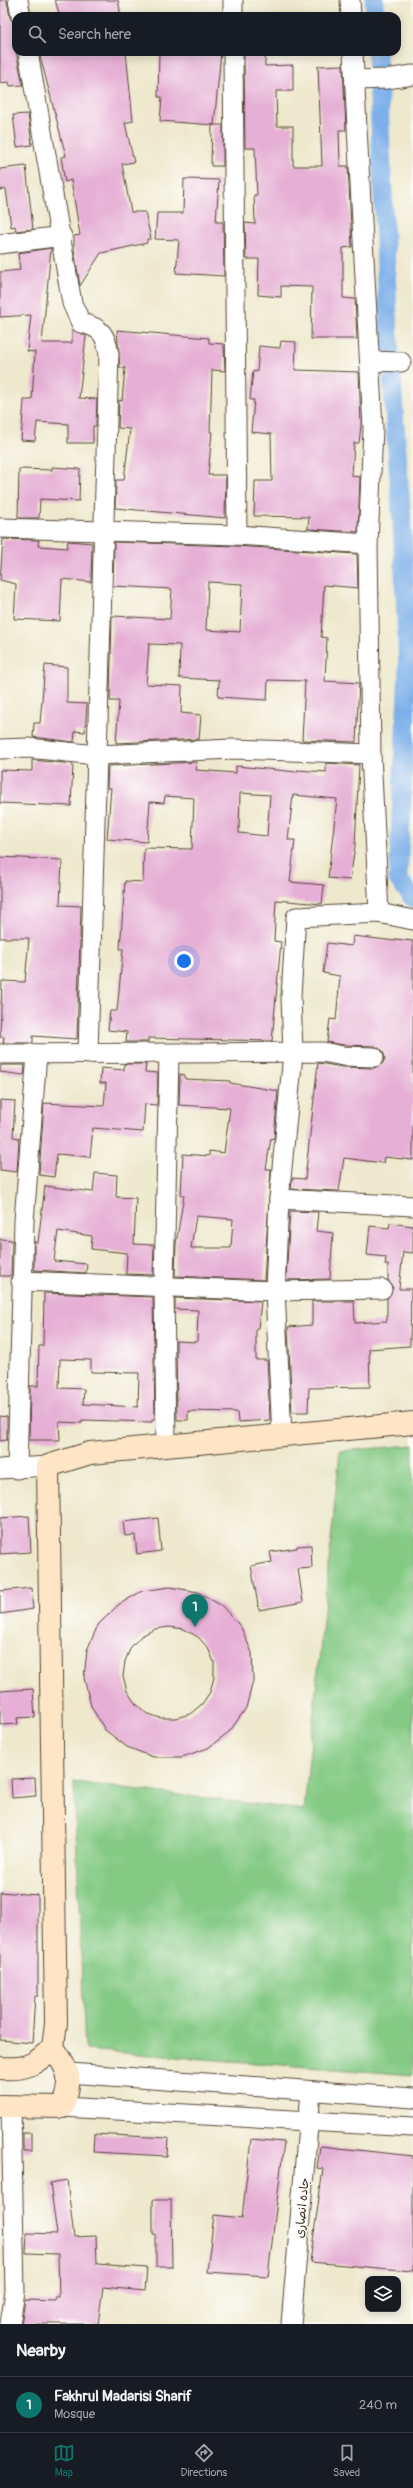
<!DOCTYPE html>
<meta charset="utf-8">
<style>
:root{--surface:#171b24;--page:#242831;--text:#f1f3f6;--muted:#9ea1a6;--line:#363941;--accent:#0f766e}
body{margin:0;font-family:Pangolin,"Playpen Sans Arabic",sans-serif;background:var(--page);color:var(--text)}
.controls{position:absolute;right:12px;bottom:12px;display:grid;overflow:hidden;border-radius:8px;box-shadow:0 2px 10px #0003}
.controls button{width:36px;height:36px;display:grid;place-items:center;padding:0;border:0;border-bottom:1px solid var(--line);background:var(--surface);color:var(--text);font:20px sans-serif}
.you{position:absolute;left:184px;top:961px;width:14px;height:14px;margin:-10px;border:3px solid #fff;border-radius:50%;background:#1a73e8;box-shadow:0 0 0 6px #1a73e833}
.badge{display:grid;place-items:center;width:26px;height:26px;border-radius:50%;background:var(--accent);color:#fff;font-size:13px;font-weight:700}
.pin{position:absolute;translate:-50% -33px;filter:drop-shadow(0 1px 2px #0008)}
.pin::after{content:'';position:absolute;top:21px;width:14px;height:12px;background:inherit;clip-path:polygon(0 0,100% 0,50% 100%)}
.list{margin:0;padding:0;list-style:none}
h2{display:flex;justify-content:space-between;align-items:center;height:52px;margin:0;padding:0 16px;font-size:17px}
h2 small{font-size:13px;font-weight:400;color:var(--muted)}
.list li{display:grid;grid-template-columns:26px 1fr auto;gap:12px;align-items:center;box-sizing:border-box;height:56px;padding:0 16px;border-top:1px solid var(--line)}
.list b{display:block;font-size:15px;white-space:nowrap}
.list p{margin:0;font-size:13px;white-space:nowrap;color:var(--muted)}
.list em{font-size:13px;font-style:normal;color:var(--muted)}
.icon{flex:none;width:22px;height:22px;fill:none;stroke:currentColor;stroke-width:2;stroke-linecap:round;stroke-linejoin:round}
.map{position:relative;flex:none;width:413px;height:2324px;overflow:hidden}
.search{position:absolute;background:var(--surface);box-shadow:0 2px 10px #0003;left:12px;right:12px;top:12px;height:44px;display:flex;align-items:center;gap:10px;box-sizing:border-box;padding:0 14px;border-radius:12px;color:var(--muted);font-size:15px}
.sheet{height:108px;background:var(--surface)}
nav{display:flex;justify-content:space-around;align-items:center;box-sizing:border-box;height:56px;border-top:1px solid var(--line);background:var(--surface);font-size:11px;color:var(--muted)}
nav a{display:grid;justify-items:center;gap:2px}
nav .on{color:var(--accent)}
.map>svg:first-child{display:block}
.green{fill:#84ca84;stroke:#607a51}
.lines{fill:none;stroke-linecap:round;stroke-linejoin:round}
.canal{stroke:#7db0ea;stroke-width:19}
.building{fill:#e6b0d6;fill-rule:evenodd}
.street-casing{stroke:#564638;stroke-width:21}
.secondary-casing{stroke:#564638;stroke-width:24}
.street{stroke:#fff;stroke-width:19}
.secondary{stroke:#fde5c5;stroke-width:22}
.labels{text-anchor:middle;stroke-width:3;stroke-linejoin:round;paint-order:stroke}
.street-label{font-size:12px;fill:#3b2a1e;stroke:#fdfcf7}
</style>
<div class="map">
<svg width="413" height="2324" viewBox="0 0 413 2324">
<rect width="100%" height="100%" fill="#fdfcf7"/>
<filter id="ink" filterUnits="userSpaceOnUse"><feTurbulence type="fractalNoise" baseFrequency=".025" numOctaves="2"/><feDisplacementMap in="SourceGraphic" scale="8" xChannelSelector="R" yChannelSelector="G"/><feConvolveMatrix kernelMatrix="1 2 1 2 8 2 1 2 1" color-interpolation-filters="sRGB"/></filter>
<filter id="wash" filterUnits="userSpaceOnUse"><feTurbulence type="fractalNoise" baseFrequency=".012" numOctaves="4" result="noise"/><feDisplacementMap in="SourceGraphic" scale="16" xChannelSelector="R" yChannelSelector="G"/><feGaussianBlur stdDeviation="0.9" result="paint"/><feColorMatrix in="noise" values="0 0 0 0 0 0 0 0 0 0 0 0 0 0 0 0 0 1.4 0 .05"/><feComposite in="paint" operator="in"/></filter>
<g filter="url(#wash)">
<rect width="100%" height="100%" fill="#eee8cc"/>
<polygon class="green" points="413,1445 413,2075 85,2050 74,1782 304,1810 340,1451"/>
<g class="lines">
<g class="canal">
<polyline points="374,0 375,16"/>
<polyline points="377,52 389,338 402,523 408,669 398,879 413,898"/>
</g>
</g>
<g id="blocks">
<g class="building">
<polygon points="0,0 7,0 10,18 16,26 16,52 23,85 10,86 9,82 0,83"/>
<polygon points="55,0 118,0 121,16 60,16"/>
<polygon points="39,52 126,52 133,121 125,123 134,162 122,164 131,212 145,212 151,239 147,239 147,243 101,253 80,286 74,249 74,236 80,235 71,180 65,182 61,157 66,156"/>
<polygon points="159,52 221,52 214,125 160,121 162,97 158,97"/>
<polygon points="244,52 265,52 265,66 293,65 293,91 276,91 277,126 293,126 293,166 322,166 318,66 343,65 346,130 339,130 340,166 348,166 352,247 343,248 343,298 355,299 357,339 311,339 312,287 281,286 281,297 258,295 259,259 246,259 245,223 255,224 254,195 257,195 255,148 245,148"/>
<polygon points="28,114 32,145 17,147 13,115"/>
<polygon points="212,125 223,125 223,166 211,166"/>
<polygon points="26,166 33,229 16,231 15,226 11,227 6,189 0,190 0,169"/>
<polygon points="184,179 219,180 216,222 223,222 224,276 176,273 179,240 155,239 157,213 183,213"/>
<polygon points="51,248 42,343 72,343 72,329 86,336 79,398 97,399 96,426 93,426 93,443 68,443 68,424 37,422 35,441 21,440 24,400 32,400 35,352 27,351 31,315 0,317 0,272 20,270 18,253"/>
<polygon points="117,330 209,338 209,343 224,344 225,371 212,370 210,432 212,432 208,475 226,475 225,518 115,508 116,480 124,480 130,429 118,428 119,400 122,401 125,368 120,368"/>
<polygon points="281,341 296,342 295,370 359,372 361,425 359,443 354,443 352,476 360,477 358,532 308,529 309,517 254,516 255,481 272,481 271,434 251,432 254,400 250,400 253,371 257,372 259,346 280,348"/>
<polygon points="52,467 80,469 79,501 40,499 39,518 18,518 19,469 52,470"/>
<polygon points="3,539 39,540 38,546 67,548 68,541 92,543 91,582 62,579 60,621 14,619 16,584 0,580"/>
<path d="M 114,542 L 236,546 L 357,554 L 358,588 L 324,585 L 321,637 L 327,638 L 325,681 L 359,683 L 356,742 L 302,740 L 305,681 L 268,680 L 267,700 L 218,697 L 219,680 L 179,678 L 180,645 L 149,644 L 146,684 L 182,686 L 181,713 L 201,715 L 199,739 L 116,743 L 119,701 L 110,701 L 112,616 L 170,619 L 172,589 L 113,586 ZM 208,582 L 242,584 L 240,632 L 206,630 Z"/>
<polygon points="45,665 67,667 67,703 87,704 85,732 75,731 74,742 33,737 34,723 40,723"/>
<polygon points="32,760 73,764 71,806 0,803 0,770 32,771"/>
<path d="M 197,762 L 196,770 L 236,773 L 236,766 L 297,772 L 297,770 L 326,772 L 326,763 L 359,765 L 355,846 L 350,880 L 328,878 L 337,799 L 293,795 L 288,840 L 295,840 L 290,882 L 324,885 L 322,904 L 276,900 L 274,941 L 281,942 L 272,1041 L 148,1038 L 148,1042 L 126,1042 L 127,1032 L 108,1030 L 110,1011 L 117,1011 L 123,949 L 120,949 L 125,881 L 143,882 L 144,848 L 192,849 L 194,798 L 165,796 L 164,803 L 150,802 L 147,842 L 107,839 L 111,788 L 107,788 L 108,766 ZM 240,793 L 270,795 L 267,836 L 239,833 Z"/>
<polygon points="0,857 62,860 60,905 81,906 77,1039 33,1036 33,1043 3,1043 4,1037 0,1037 2,981 25,982 29,938 0,938"/>
<polygon points="353,936 395,941 395,939 413,941 413,1160 384,1157 383,1163 344,1158 339,1191 291,1189 292,1178 305,1179 318,1063 343,1067 374,1068 383,1063 385,1058 383,1051 375,1046 344,1045 327,1042 330,1019 336,1020 340,976 323,973 327,943 352,946"/>
<polygon points="124,1064 146,1064 145,1072 158,1073 157,1105 145,1104 143,1132 93,1128 90,1157 57,1154 54,1177 39,1175 44,1103 104,1106 106,1083 100,1083 101,1068 124,1070"/>
<polygon points="1,1065 25,1065 24,1075 0,1072"/>
<path d="M 180,1074 L 185,1075 L 185,1079 L 230,1081 L 230,1083 L 278,1091 L 274,1139 L 271,1138 L 266,1169 L 271,1169 L 264,1280 L 175,1276 L 176,1244 L 184,1195 L 181,1195 L 183,1154 L 209,1156 L 209,1151 L 224,1153 L 230,1108 L 179,1105 ZM 196,1216 L 233,1219 L 231,1248 L 191,1248 Z"/>
<polygon points="0,1100 15,1101 13,1137 19,1138 17,1172 0,1170"/>
<polygon points="95,1173 117,1175 116,1197 136,1198 134,1244 154,1245 153,1275 126,1274 127,1253 91,1249 92,1236 58,1231 54,1261 87,1264 86,1273 34,1270 34,1242 38,1242 45,1186 93,1192"/>
<polygon points="290,1211 318,1212 316,1231 333,1233 330,1279 286,1280"/>
<polygon points="390,1223 413,1226 413,1253 403,1252 399,1289 411,1289 410,1346 369,1349 370,1387 309,1388 308,1412 292,1412 288,1327 312,1325 312,1301 354,1301 355,1323 387,1321 387,1299 393,1288 388,1280 388,1265 385,1265 386,1257 367,1255 370,1226 389,1228"/>
<polygon points="0,1239 12,1240 11,1276 0,1276"/>
<path d="M 44,1293 L 153,1297 L 155,1419 L 152,1419 L 152,1422 L 82,1420 L 82,1423 L 59,1422 L 60,1440 L 29,1440 L 30,1386 L 38,1386 L 39,1346 L 43,1346 ZM 60,1359 L 91,1360 L 91,1372 L 139,1373 L 138,1407 L 83,1404 L 84,1389 L 59,1388 Z"/>
<polygon points="175,1298 261,1301 258,1328 256,1328 256,1360 267,1360 270,1420 238,1422 237,1412 188,1411 188,1420 177,1420 176,1341 197,1342 198,1310 175,1309"/>
<polygon points="0,1416 7,1417 7,1440 0,1441"/>
<polygon points="29,1516 31,1552 0,1554 0,1518"/>
<polygon points="158,1518 161,1551 137,1554 135,1535 125,1536 123,1522"/>
<polygon points="311,1545 312,1568 298,1569 303,1602 259,1610 251,1566 272,1562 270,1552 297,1548 297,1546"/>
<path d="M 170,1587 L 198,1592 L 222,1606 L 241,1627 L 252,1653 L 253,1681 L 246,1708 L 230,1731 L 208,1748 L 182,1757 L 153,1757 L 127,1747 L 105,1730 L 91,1706 L 84,1678 L 87,1650 L 98,1625 L 118,1605 L 142,1591 ZM 169,1627 L 184,1629 L 198,1637 L 208,1648 L 214,1662 L 214,1677 L 210,1692 L 202,1704 L 190,1714 L 176,1718 L 160,1718 L 146,1713 L 135,1703 L 127,1691 L 123,1676 L 125,1661 L 131,1647 L 141,1636 L 155,1629 Z"/>
<polygon points="31,1588 33,1609 0,1614 0,1591"/>
<polygon points="33,1689 35,1717 17,1718 18,1724 0,1725 0,1691"/>
<polygon points="35,1778 36,1796 12,1798 11,1779"/>
<polygon points="0,1892 38,1895 38,1996 35,1996 32,2043 0,2040"/>
<rect x="23" y="2133" width="8" height="18"/>
<polygon points="94,2134 168,2138 167,2156 93,2152"/>
<polygon points="251,2139 284,2142 268,2276 207,2272 214,2215 242,2218"/>
<polygon points="320,2146 413,2156 413,2271 310,2262 323,2169 317,2168"/>
<polygon points="67,2180 74,2237 96,2236 97,2264 147,2268 145,2291 103,2287 98,2324 21,2324 25,2300 56,2301 56,2297 59,2297 58,2254 26,2253 27,2233 57,2234 50,2183"/>
<polygon points="153,2200 171,2200 172,2267 156,2267 156,2235 153,2235"/>
</g>
</g>
</g>
<g filter="url(#ink)">
<use href="#blocks" fill-opacity="0" stroke="#564638" stroke-width="1"/>
<g class="lines">
<g class="street-casing">
<g id="street">
<polyline points="18,0 21,16"/>
<polyline points="233,0 233,16"/>
<polyline points="350,0 351,16"/>
<path d="M 28,52 L 72,303 L 81,323 C 101,327 106,335 109,354 L 88,1054"/>
<polyline points="233,52 237,535"/>
<polyline points="353,52 373,428 368,544 371,754 379,913"/>
<polyline points="355,80 387,79 413,75"/>
<polyline points="0,244 62,236"/>
<polyline points="370,361 401,362"/>
<polyline points="0,528 237,535 368,544"/>
<polyline points="0,749 28,748 97,755 233,749 371,754"/>
<polyline points="0,1054 323,1052 343,1056 374,1057"/>
<polyline points="279,1199 413,1206"/>
<polyline points="21,1281 275,1291 382,1289"/>
<polyline points="282,1436 275,1291 279,1199 293,1054 291,996 296,917 379,913 413,920"/>
<polyline points="166,1445 164,1285 169,1054"/>
<polyline points="0,1469 48,1466"/>
<polyline points="17,1469 24,1221 37,1054"/>
<polyline points="69,2073 413,2098"/>
<polyline points="63,2107 413,2127"/>
<polyline points="10,2324 15,2292 11,2107"/>
<polyline points="291,2324 311,2091"/>
</g>
</g>
<g class="secondary-casing">
<g id="secondary">
<polyline points="53,2047 56,2023 48,1466 90,1453 413,1423"/>
<path d="M 0,2068 C 25,2070 36,2065 53,2047"/>
<path d="M 0,2106 L 63,2107 C 72,2076 70,2073 53,2047"/>
</g>
</g>
<use href="#street" class="street"/>
<use href="#secondary" class="secondary"/>
</g>
</g>
<g class="labels">
<g class="street-label">
<text transform="translate(302 2208) rotate(-85)" y="4">جاده انصاری</text>
</g>
</g>
</svg>
<div class="controls">
<button><svg class="icon" aria-label="layers" viewBox="0 0 24 24"><path d="M12 4l9 5-9 5-9-5zM3 14l9 5 9-5"/></svg></button>
</div>
<div class="you"></div>
<div class="pin badge" style="left:195px;top:1627px">1</div>
<div class="search"><svg class="icon" aria-label="search" viewBox="0 0 24 24"><circle cx="10" cy="10" r="6"/><path d="M15 15l6 6"/></svg>Search here</div>
</div>
<section class="sheet">
<h2>Nearby<small></small></h2>
<ul class="list">
<li><span class="badge">1</span><div><b>Fakhrul Madarisi Sharif</b><p>Mosque</p></div><em>240 m</em></li>
</ul>
</section>
<nav>
<a class="on"><svg class="icon" aria-label="map" viewBox="0 0 24 24"><path d="M3 6l6-2 6 2 6-2v14l-6 2-6-2-6 2zM9 4v14M15 6v14"/></svg>Map</a>
<a><svg class="icon" aria-label="directions" viewBox="0 0 24 24"><path d="M12 3l9 9-9 9-9-9zM9 14v-3h6M13 9l2 2-2 2"/></svg>Directions</a>
<a><svg class="icon" aria-label="saved" viewBox="0 0 24 24"><path d="M7 4h10v16l-5-4-5 4z"/></svg>Saved</a>
</nav>
